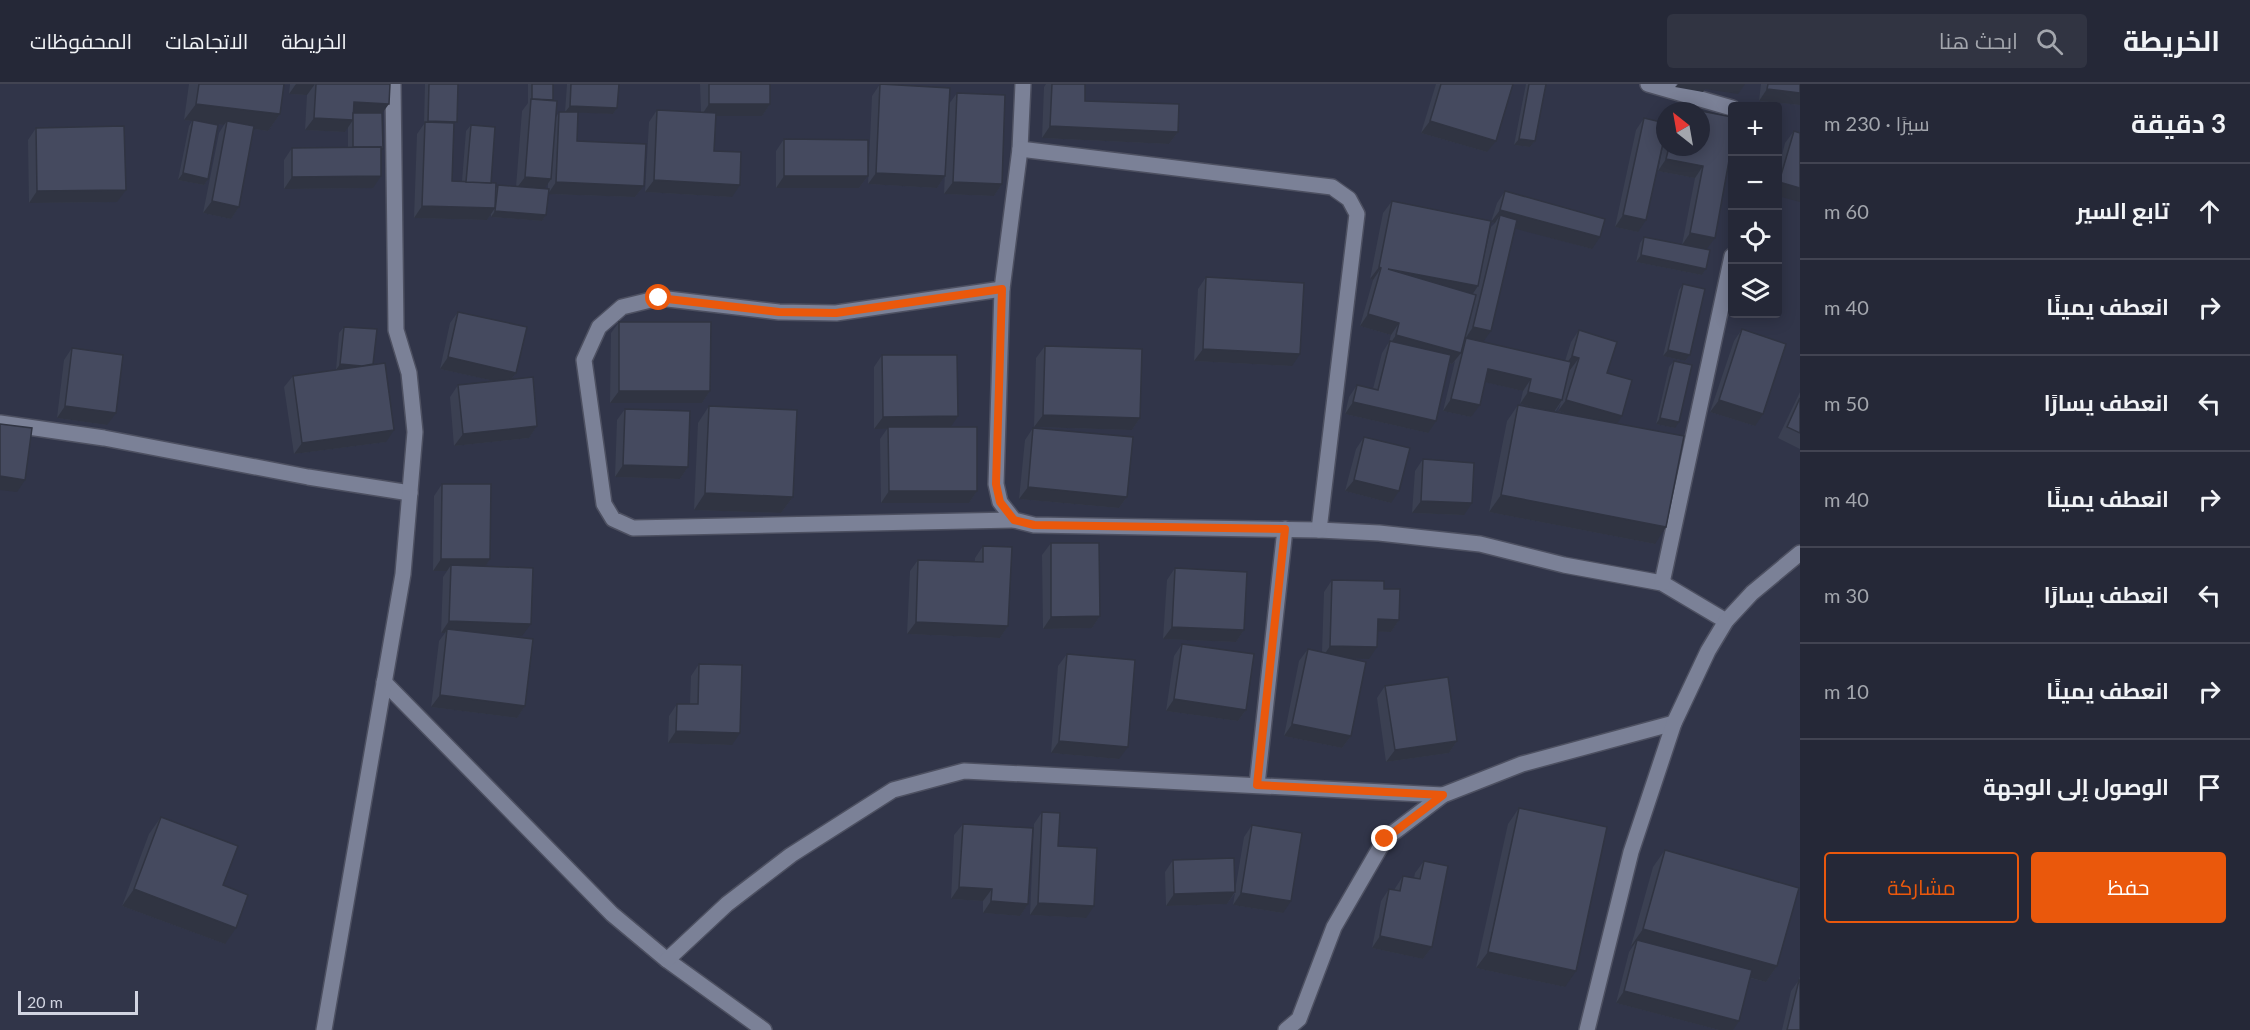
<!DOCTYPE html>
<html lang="ar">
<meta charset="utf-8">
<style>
:root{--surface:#252837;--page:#313442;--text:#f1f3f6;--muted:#a3a6ad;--line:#424452;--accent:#ea580c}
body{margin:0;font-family:Lato,Cairo,sans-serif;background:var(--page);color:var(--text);direction:rtl}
.controls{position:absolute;right:18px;top:18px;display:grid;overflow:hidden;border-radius:6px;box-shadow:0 3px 15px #0003}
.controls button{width:54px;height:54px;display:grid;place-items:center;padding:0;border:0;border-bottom:2px solid var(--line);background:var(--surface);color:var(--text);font:30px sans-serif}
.compass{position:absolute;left:1656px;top:18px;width:54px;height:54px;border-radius:50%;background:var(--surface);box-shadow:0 3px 15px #0003;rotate:329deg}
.scale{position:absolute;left:18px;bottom:15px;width:120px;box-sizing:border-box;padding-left:6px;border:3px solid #d1d4e1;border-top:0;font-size:16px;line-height:21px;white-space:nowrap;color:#d1d4e1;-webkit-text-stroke:4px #313549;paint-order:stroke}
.stop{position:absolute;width:18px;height:18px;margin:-14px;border:4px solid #ea580c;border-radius:50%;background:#fff}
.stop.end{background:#ea580c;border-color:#fff;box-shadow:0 2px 6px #0008}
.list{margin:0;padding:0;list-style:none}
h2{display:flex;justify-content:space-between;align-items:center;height:78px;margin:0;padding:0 24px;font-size:26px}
h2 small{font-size:20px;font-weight:400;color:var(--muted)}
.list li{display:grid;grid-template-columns:39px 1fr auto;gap:18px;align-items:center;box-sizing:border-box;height:96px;padding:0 24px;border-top:2px solid var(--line)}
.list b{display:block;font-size:22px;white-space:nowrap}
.list em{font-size:20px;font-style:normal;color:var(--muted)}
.actions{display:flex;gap:12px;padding:18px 24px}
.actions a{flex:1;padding:14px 0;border:2px solid var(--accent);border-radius:6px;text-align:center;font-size:21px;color:var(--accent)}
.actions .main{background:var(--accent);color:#fff}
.icon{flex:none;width:33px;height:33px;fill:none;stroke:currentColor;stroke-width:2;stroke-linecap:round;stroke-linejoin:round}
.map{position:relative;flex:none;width:1800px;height:946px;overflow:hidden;direction:ltr}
header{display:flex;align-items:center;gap:36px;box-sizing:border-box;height:84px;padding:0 30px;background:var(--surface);border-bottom:2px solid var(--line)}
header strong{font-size:28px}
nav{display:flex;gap:33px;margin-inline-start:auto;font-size:21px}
.search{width:420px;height:54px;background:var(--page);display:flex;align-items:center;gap:15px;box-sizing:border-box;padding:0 21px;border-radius:6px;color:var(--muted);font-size:22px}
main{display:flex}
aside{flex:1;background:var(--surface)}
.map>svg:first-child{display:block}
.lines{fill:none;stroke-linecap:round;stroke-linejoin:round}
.minor-casing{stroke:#4d5061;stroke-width:18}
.minor{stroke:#7b8197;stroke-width:15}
.wall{fill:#3b4052;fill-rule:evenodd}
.shaded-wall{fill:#303442}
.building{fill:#454a5f;stroke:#303442;stroke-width:1.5}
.route{stroke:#ea580c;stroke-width:8}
</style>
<header>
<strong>الخريطة</strong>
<div class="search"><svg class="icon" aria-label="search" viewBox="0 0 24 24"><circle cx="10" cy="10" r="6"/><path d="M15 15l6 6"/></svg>ابحث هنا</div>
<nav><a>الخريطة</a><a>الاتجاهات</a><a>المحفوظات</a></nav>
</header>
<main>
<aside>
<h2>3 دقيقة<small>سيرًا · 230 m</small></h2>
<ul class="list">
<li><svg class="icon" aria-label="ahead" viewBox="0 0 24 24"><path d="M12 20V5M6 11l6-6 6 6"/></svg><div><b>تابع السير</b></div><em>60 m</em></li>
<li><svg class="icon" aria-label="right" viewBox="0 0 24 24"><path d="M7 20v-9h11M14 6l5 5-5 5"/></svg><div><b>انعطف يمينًا</b></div><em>40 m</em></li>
<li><svg class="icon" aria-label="left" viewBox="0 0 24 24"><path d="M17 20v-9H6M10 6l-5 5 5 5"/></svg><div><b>انعطف يسارًا</b></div><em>50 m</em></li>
<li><svg class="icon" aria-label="right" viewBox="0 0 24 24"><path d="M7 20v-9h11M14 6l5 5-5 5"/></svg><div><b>انعطف يمينًا</b></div><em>40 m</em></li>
<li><svg class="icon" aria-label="left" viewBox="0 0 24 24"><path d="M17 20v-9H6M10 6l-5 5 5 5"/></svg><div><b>انعطف يسارًا</b></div><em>30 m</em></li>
<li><svg class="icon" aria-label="right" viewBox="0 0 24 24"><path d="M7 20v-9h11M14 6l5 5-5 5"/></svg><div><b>انعطف يمينًا</b></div><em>10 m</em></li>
<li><svg class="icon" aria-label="arrive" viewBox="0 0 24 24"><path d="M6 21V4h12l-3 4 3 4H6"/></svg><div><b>الوصول إلى الوجهة</b></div></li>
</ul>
<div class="actions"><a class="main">حفظ</a><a>مشاركة</a></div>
</aside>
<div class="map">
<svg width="1800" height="946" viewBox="0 0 1800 946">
<rect width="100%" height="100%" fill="#313549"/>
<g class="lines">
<g class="minor-casing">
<g id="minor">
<polyline points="1023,0 1020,65 1002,205 996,400 1000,418 1014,436 1034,441 1319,446 1379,449 1480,460 1564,481 1662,499 1726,537"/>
<polyline points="1648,0 1732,24"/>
<polyline points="1020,65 1332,103 1349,115 1357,130 1319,446"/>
<polyline points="1002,205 836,229 779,228 659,214 622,223 599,243 584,276 604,420 613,435 633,444 1014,436"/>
<polyline points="0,339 104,354 308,393 410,409"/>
<polyline points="1662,499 1732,172"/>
<polyline points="384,598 612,830 667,876 764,946"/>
<polyline points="1257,701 1285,445"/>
<polyline points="667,876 727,820 791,771 893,706 964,687 1443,711"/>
<polyline points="324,946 403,490 415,348 409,289 396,246 393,0"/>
<polyline points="1286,946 1299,935 1334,843 1385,755 1443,711 1522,680 1674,639"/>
<polyline points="1587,946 1631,768 1674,639 1708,567 1726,537 1752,509 1800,469"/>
</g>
</g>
<use href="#minor" class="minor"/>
</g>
<g class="wall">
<polygon points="189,0 284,0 280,30 268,47 254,45 239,123 231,135 203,129 219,49 224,41 210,39 208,95 204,101 178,96 189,42 192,37 184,36"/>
<polygon points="290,0 390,0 382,30 381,67 373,104 284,105 284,76 292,64 348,63 348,43 345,48 305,46 307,11 289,10"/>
<path d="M 425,0 L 458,0 L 454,43 L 452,97 L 462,97 L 466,47 L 471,41 L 491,99 L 496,104 L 498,101 L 516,103 L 522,27 L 528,19 L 528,0 L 553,0 L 553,16 L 556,33 L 559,28 L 565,28 L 567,0 L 619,0 L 617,24 L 613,30 L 578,28 L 577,57 L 644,102 L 635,113 L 548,110 L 546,131 L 542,137 L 491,133 L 491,130 L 487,136 L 414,134 L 417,50 L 424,40 ZM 548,99 L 548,105 L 544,105 Z"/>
<polygon points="700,0 770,0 770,20 762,32 716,32 714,67 732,113 645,108 649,38 657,26 701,28"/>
<polygon points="880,0 949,20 957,9 1002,100 994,112 944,110 945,87 945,92 937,104 868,100 872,12"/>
<polygon points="1046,0 1052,0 1085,17 1178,48 1169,60 1042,54 1044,3"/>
<polygon points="1436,0 1513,0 1487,68 1421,49"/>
<polygon points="1526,0 1546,0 1535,57 1530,63 1514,61"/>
<polygon points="1761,0 1800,0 1800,21 1759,17"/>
<polygon points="1701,27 1707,166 1706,185 1702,191 1636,178 1640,159 1644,153 1682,161 1695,94 1658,87 1665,52 1638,148 1615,143 1636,46 1644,34 1665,39 1665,63 1701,63"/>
<polygon points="36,44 117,118 29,119 28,56"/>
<polygon points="1794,47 1778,112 1778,87 1785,59"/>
<polygon points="784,55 868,92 859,104 776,104 776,67"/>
<path d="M 1505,107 L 1592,165 L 1515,144 L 1483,258 L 1565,277 L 1571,258 L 1579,246 L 1607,289 L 1617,339 L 1655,460 L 1489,428 L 1507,337 L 1518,321 L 1535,324 L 1520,320 L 1523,307 L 1485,298 L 1471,333 L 1443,327 L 1455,277 L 1452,280 L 1449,280 L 1428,349 L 1345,330 L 1349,313 L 1357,301 L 1373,305 L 1382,269 L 1389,258 L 1391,251 L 1360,242 L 1373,196 L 1370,195 L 1383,129 L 1392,117 L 1482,181 L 1491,143 L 1495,139 L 1491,138 L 1497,119 ZM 1561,319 L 1558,327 L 1566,330 L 1555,328 Z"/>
<polygon points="1206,193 1292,282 1194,277 1198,205"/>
<polygon points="1683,200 1690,271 1685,277 1663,272 1679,206"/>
<polygon points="458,228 516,289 511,296 537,342 529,354 454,362 450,313 458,301 495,297 440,285 450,239"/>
<polygon points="619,238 710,307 702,319 610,319 611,249"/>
<polygon points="344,243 373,280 386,358 294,370 284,303 293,292 336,286 339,249"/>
<polygon points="1742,245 1755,342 1710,328 1734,257"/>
<polygon points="1045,262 1140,334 1132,346 1034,343 1036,274"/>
<polygon points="72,264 107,341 57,334 64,276"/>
<polygon points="882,271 951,343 977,407 969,419 881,419 880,355 887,345 874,345 874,283"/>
<polygon points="1674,277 1675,344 1656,340 1669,283"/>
<polygon points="1800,308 1800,365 1778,354"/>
<polygon points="709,322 793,413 781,429 694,426 698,339"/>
<polygon points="625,325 688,383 680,395 615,393 617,336"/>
<polygon points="1033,344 1127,413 1119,424 1019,415 1025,356"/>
<polygon points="1364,353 1391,419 1345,407 1356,365"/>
<polygon points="1423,375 1464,431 1412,429 1415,387"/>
<polygon points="442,400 490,475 485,482 522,552 499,551 525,622 517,634 431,623 439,557 445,549 441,549 443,493 447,487 433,487 434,412"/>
<polygon points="1051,459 1100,532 1092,544 1043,545 1042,471"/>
<polygon points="983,462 1008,542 1000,554 907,550 910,487 918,476 975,478 975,474"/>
<polygon points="1175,484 1244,546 1236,558 1163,555 1167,496"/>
<polygon points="1332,496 1384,505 1399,536 1391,548 1377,547 1369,575 1351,574 1351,652 1342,664 1284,652 1299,577 1308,565 1322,568 1324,508"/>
<polygon points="1182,560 1246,626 1238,637 1166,627 1174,572"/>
<polygon points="1067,570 1119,675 1051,669 1058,582"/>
<polygon points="699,580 732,661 668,659 669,632 677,620 690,620 691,592"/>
<polygon points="1385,602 1457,657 1449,669 1386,678 1377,614"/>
<polygon points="1519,724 1565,903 1476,884 1508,740"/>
<polygon points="1042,728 1058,762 1086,834 1030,831 1034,740"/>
<polygon points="161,733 223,801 225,860 122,822 149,750"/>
<polygon points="963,740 1028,820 1020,832 983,829 983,817 951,815 954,751"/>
<polygon points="1252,741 1283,829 1233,821 1235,809 1227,820 1166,822 1165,788 1173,776 1235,807 1244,753"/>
<polygon points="1665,766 1777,882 1766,898 1750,894 1733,946 1719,946 1616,919 1629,868 1633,862 1631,862 1653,783"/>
<polygon points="1424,777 1432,863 1423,875 1372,864 1381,817 1389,805 1394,806 1403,792 1414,794 1415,789"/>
<polygon points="1800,892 1800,946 1782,946 1791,907 1799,896"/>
</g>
<g class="shaded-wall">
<polygon points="296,0 315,0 307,11 289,10"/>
<polygon points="1678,0 1745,0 1738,10 1705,5 1703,8 1675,3"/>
<polygon points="1767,5 1800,9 1800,21 1759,17"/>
<polygon points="354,18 389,20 380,32 346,30"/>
<polygon points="196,20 280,30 268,47 226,41 227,37 224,41 184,36"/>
<polygon points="709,20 770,20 762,32 701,32"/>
<polygon points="570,22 617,24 613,30 565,28"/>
<polygon points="314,34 353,36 345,48 305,46"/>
<polygon points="1430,37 1496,57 1487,68 1421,49"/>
<polygon points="1050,42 1178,48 1169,60 1042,54"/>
<polygon points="1519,55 1535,57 1530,63 1514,61"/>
<polygon points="1666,75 1703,82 1695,94 1658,87"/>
<polygon points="183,89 208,95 204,101 178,96"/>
<polygon points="876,89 945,92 937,104 868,100"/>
<polygon points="381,92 373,104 284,105 292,93"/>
<polygon points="784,92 868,92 859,104 776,104"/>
<polygon points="525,93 551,95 543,107 516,105"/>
<polygon points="654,96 740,101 732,113 645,108"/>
<polygon points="556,98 644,102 635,113 548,110"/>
<polygon points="953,98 1002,100 994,112 944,110"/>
<polygon points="1779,98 1800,104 1800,118 1778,112 1778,101"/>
<polygon points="126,106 117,118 29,119 37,107"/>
<polygon points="212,117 239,123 231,135 203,129"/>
<polygon points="422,122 495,124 487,136 414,134"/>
<polygon points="1500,126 1600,153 1592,165 1498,140 1500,131 1495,139 1491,138"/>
<polygon points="495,127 546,131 542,137 491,133"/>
<polygon points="1623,131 1646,136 1638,148 1615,143"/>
<polygon points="1690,149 1715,154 1706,166 1682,161"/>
<polygon points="1641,171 1706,185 1702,191 1636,178"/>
<polygon points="1379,183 1381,184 1373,196 1370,195"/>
<polygon points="1388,185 1478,202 1470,214"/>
<polygon points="1368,230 1399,239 1391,251 1360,242"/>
<polygon points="1473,243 1491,247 1483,258 1465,255"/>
<polygon points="1396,251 1461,269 1452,280 1388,263"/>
<polygon points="1203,265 1300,270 1292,282 1194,277"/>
<polygon points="1668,266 1690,271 1685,277 1663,272"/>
<polygon points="1572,272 1579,274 1570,286 1563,284"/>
<polygon points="448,273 516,289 508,300 440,285"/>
<polygon points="340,280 373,283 336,286"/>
<polygon points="1488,285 1531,295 1523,307 1480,297"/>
<polygon points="619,307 710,307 702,319 610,319"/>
<polygon points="1528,308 1562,316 1554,328 1520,320"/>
<polygon points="1451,315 1480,321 1471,333 1443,327"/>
<polygon points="1566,316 1622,332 1614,344 1558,327"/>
<polygon points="1719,316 1763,330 1755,342 1710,328"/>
<polygon points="1353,318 1436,337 1428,349 1345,330"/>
<polygon points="65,322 116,329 107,341 57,334"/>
<polygon points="1043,331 1140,334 1132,346 1034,343"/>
<polygon points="958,332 950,344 874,345 883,333"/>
<polygon points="1660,334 1679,338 1675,344 1656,340"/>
<polygon points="537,342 529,354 454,362 463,350"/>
<polygon points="394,346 386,358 294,370 302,359"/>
<polygon points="623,381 688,383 680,395 615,393"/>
<polygon points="0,392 25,396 17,408 0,406"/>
<polygon points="1354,396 1399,407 1391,419 1345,407"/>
<polygon points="1028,403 1127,413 1119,424 1019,415"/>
<polygon points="889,407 977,407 969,419 881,419"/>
<polygon points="705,409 793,413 781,429 694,426"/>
<polygon points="1501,411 1666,443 1655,460 1489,428"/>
<polygon points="1421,417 1472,419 1464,431 1412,429"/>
<polygon points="441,475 490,475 482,487 451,481 447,487 433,487"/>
<polygon points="1100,532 1092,544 1043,545 1051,533"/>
<polygon points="1378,535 1399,536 1391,548 1369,547"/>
<polygon points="449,537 531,540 522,552 447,549 447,545 445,549 441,549"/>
<polygon points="916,538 1008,542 1000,554 907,550"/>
<polygon points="1172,543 1244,546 1236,558 1163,555"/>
<polygon points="1330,562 1377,563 1369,575 1322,574"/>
<polygon points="440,611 525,622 517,634 431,623"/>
<polygon points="1174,615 1246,626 1238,637 1166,627"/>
<polygon points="1292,640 1351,652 1342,664 1284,652"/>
<polygon points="676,647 740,649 732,661 668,659"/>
<polygon points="1059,657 1128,663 1119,675 1051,669"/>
<polygon points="1457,657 1449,669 1386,678 1395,666"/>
<polygon points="959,803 992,805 983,817 951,815"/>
<polygon points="134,805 236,844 225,860 122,822"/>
<polygon points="1235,808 1227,820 1166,822 1174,810"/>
<polygon points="1241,809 1291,817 1283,829 1233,821"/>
<polygon points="991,817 1028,820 1020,832 983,829"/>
<polygon points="1038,819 1094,822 1086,834 1030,831"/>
<polygon points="1643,845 1777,882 1766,898 1636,863 1637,856 1633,862 1631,862"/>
<polygon points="1380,852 1432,863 1423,875 1372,864"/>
<polygon points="1488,868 1576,887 1565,903 1476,884"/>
<polygon points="1624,907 1739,937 1733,946 1719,946 1616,919"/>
</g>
<g class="building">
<polygon points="199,0 284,0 280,30 196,20"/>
<polygon points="316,0 390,0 389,20 354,18 353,36 314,34"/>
<polygon points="429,0 458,0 457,38 428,37"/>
<polygon points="532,0 553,0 553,16 532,15"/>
<polygon points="571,0 619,0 617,24 570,22"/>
<rect x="709" y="0" width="61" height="20"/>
<polygon points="880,0 950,4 945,92 876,89"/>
<polygon points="1052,0 1085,0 1085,17 1179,20 1178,48 1050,42"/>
<polygon points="1441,0 1513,0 1496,57 1430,37"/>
<polygon points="1529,0 1546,0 1535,57 1519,55"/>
<polygon points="1768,0 1800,0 1800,9 1767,5"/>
<polygon points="957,9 1005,11 1002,100 953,98"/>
<polygon points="531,15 557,17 551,95 525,93"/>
<polygon points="1676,22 1700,27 1675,27"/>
<polygon points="657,26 716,29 714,67 741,68 740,101 654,96"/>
<polygon points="1701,27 1732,33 1732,60 1715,154 1690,149 1703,82 1666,75 1669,63 1701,63"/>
<polygon points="559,28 578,28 577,57 646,60 644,102 556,98"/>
<polygon points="353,29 382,29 383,65 381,65 381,63 353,63"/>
<polygon points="1644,34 1665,39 1665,50 1646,136 1623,131"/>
<polygon points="193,36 218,41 208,95 183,89"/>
<polygon points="227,37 254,42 239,123 212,117"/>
<polygon points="425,38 454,39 452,97 496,99 495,124 422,122"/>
<polygon points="471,41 495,43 491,99 466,98"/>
<polygon points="124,42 126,106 37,107 36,44"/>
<polygon points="1794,47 1800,49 1800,104 1779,98"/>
<polygon points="784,55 868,56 868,92 784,92"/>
<polygon points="381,63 381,92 292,93 292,64"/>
<polygon points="498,101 549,105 546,131 495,127"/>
<polygon points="1505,107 1605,135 1600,153 1500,126"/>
<polygon points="1392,117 1491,137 1478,202 1388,185 1476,211 1461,269 1396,251 1399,239 1368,230 1381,184 1379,183"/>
<polygon points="1500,131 1517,136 1491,247 1473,243"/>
<polygon points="1644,153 1710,166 1706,185 1641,171"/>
<polygon points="1206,193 1304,199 1300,270 1203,265"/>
<polygon points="1683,200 1705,205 1690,271 1668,266"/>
<polygon points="458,228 527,243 516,289 448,273"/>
<polygon points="619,238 711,238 710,307 619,307"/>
<polygon points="344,243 377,245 373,280 362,282 340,280"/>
<polygon points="1742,245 1786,260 1763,330 1719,316"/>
<polygon points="1579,246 1617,258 1607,289 1632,296 1622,332 1566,316 1579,274 1572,272"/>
<polygon points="1466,254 1571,278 1562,316 1528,308 1531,295 1488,285 1480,321 1451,315"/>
<polygon points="1390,257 1451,271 1436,337 1353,318 1357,301 1378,306"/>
<polygon points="1045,262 1142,265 1140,334 1043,331"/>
<polygon points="72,264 123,271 116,329 65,322"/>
<polygon points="882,271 957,271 958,332 883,333"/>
<polygon points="1674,277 1692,281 1679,338 1660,334"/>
<polygon points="385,279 394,346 302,359 293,292"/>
<polygon points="533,293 537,342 463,350 458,301"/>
<polygon points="1800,314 1800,349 1787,343"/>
<polygon points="1518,321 1684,352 1666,443 1501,411"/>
<polygon points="709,322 797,326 793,413 705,409"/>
<polygon points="625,325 690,327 688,383 623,381"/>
<polygon points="0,340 32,344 25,396 0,392"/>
<polygon points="888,343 977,343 977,407 889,407"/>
<polygon points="1033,344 1133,353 1127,413 1028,403"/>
<polygon points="1364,353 1410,364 1399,407 1354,396"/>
<polygon points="1423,375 1474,379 1472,419 1421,417"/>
<polygon points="442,400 491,400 490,475 441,475"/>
<polygon points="1051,459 1099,459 1100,532 1051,533"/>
<polygon points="983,462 1012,463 1008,542 916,538 918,476 983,478"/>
<polygon points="451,481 533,484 531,540 449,537"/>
<polygon points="1175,484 1247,488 1244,546 1172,543"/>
<polygon points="1332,496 1384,497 1384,505 1400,505 1399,536 1378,535 1377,563 1330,562"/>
<polygon points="447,545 533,555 525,622 440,611"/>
<polygon points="1182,560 1254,570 1246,626 1174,615"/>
<polygon points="1308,565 1366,578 1351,652 1292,640"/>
<polygon points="1067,570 1135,576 1128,663 1059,657"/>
<polygon points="699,580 742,581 740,649 676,647 677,620 698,620"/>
<polygon points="1448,593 1457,657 1395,666 1385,602"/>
<polygon points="1519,724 1607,743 1576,887 1488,868"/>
<polygon points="1042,728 1060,729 1058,762 1097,764 1094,822 1038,819"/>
<polygon points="161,733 238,762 223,801 248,811 236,844 134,805"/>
<polygon points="963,740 1033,744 1028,820 991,817 992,805 959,803"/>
<polygon points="1252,741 1302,749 1291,817 1241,809"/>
<polygon points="1665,766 1799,804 1777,882 1643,845"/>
<polygon points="1234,774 1235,808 1174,810 1173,776"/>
<polygon points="1424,777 1448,782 1432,863 1380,852 1389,805 1400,807 1403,792 1420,795"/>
<polygon points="1637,856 1752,886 1739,937 1624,907"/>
<polygon points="1799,896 1800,896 1800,946 1787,946"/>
</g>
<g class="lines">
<polyline class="route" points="659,214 779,228 836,229 1002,205 996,400 1000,418 1014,436 1034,441 1285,445 1257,701 1443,711 1385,755"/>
</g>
</svg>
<div class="controls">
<button>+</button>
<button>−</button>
<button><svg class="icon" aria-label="locate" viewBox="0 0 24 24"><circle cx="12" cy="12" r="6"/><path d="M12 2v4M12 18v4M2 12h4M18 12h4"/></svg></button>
<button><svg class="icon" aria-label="layers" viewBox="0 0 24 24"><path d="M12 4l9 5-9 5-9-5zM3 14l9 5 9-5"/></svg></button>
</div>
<svg class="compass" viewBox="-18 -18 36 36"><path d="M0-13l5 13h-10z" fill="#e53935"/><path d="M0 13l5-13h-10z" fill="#a3a6ad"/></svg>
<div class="scale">20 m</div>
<div class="stop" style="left:659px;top:214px"></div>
<div class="stop end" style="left:1385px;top:755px"></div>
</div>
</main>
